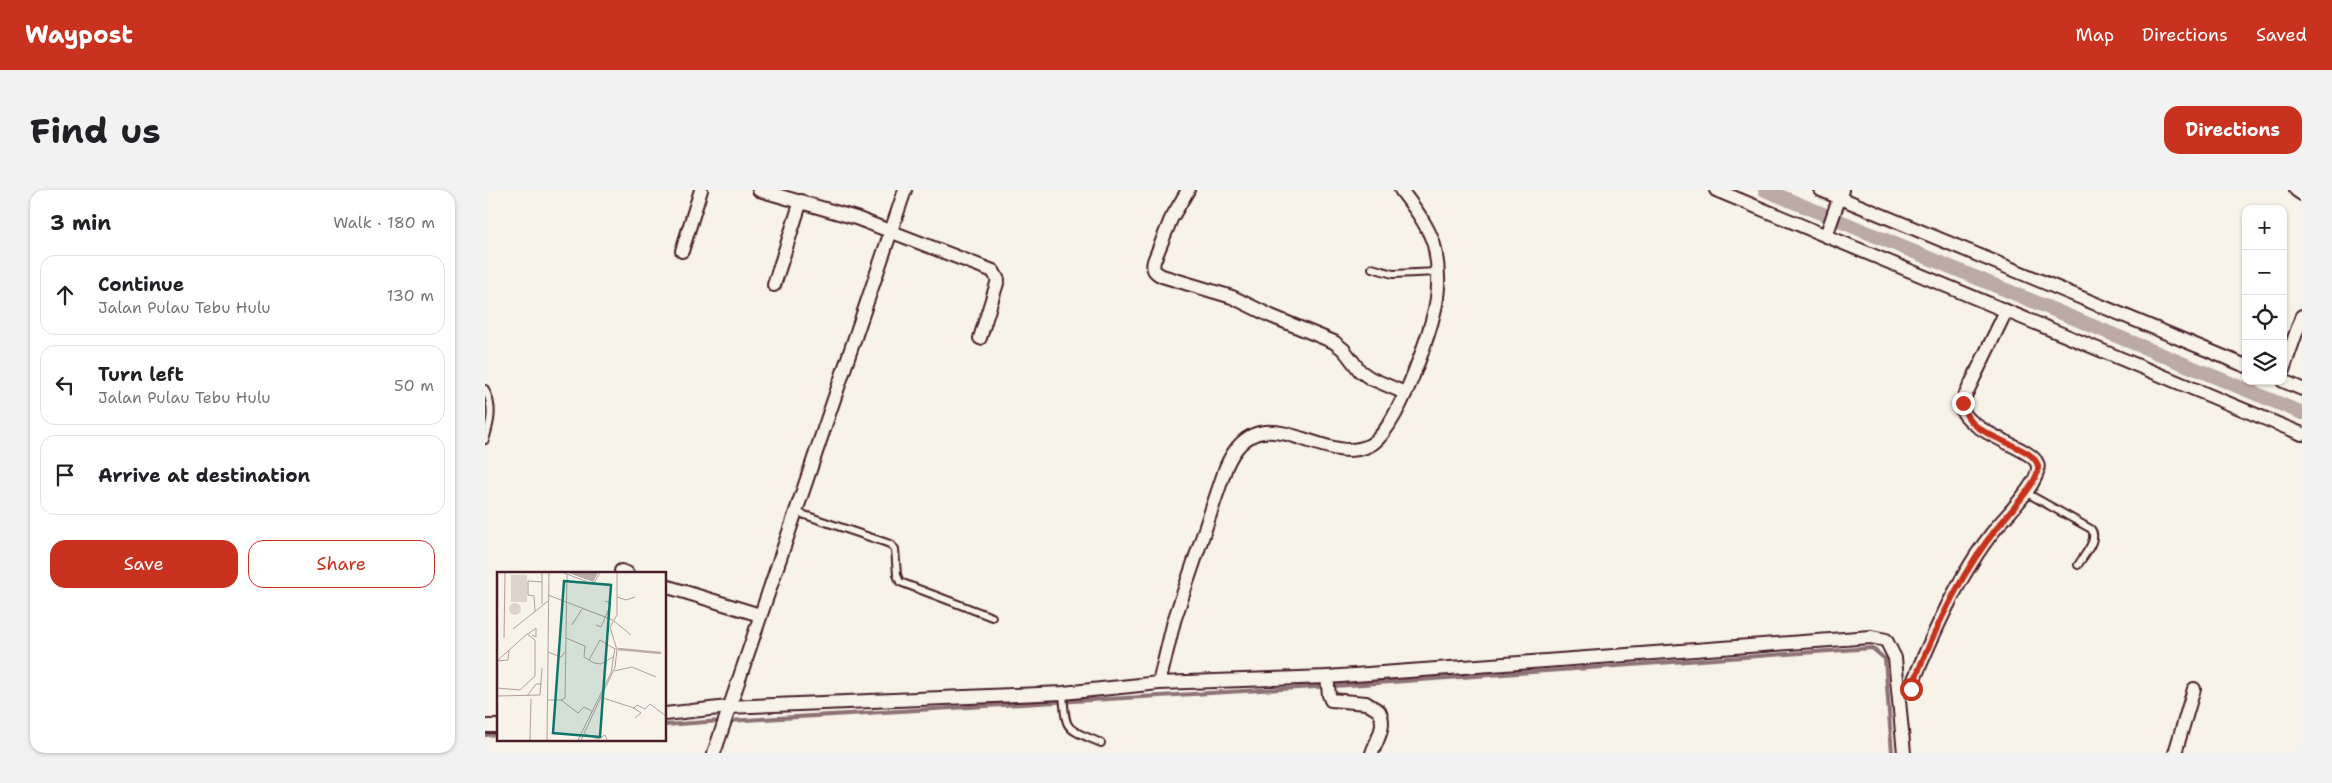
<!DOCTYPE html>
<meta charset="utf-8">
<style>
:root{--surface:#fff;--page:#f2f2f2;--text:#202124;--muted:#757577;--line:#e0e0e0;--accent:#c8321e}
body{margin:0;font-family:"Shantell Sans",sans-serif;background:var(--page);color:var(--text)}
.controls{position:absolute;right:15px;top:15px;display:grid;overflow:hidden;border-radius:10px;box-shadow:0 1px 4px #0004}
.controls button{width:45px;height:45px;display:grid;place-items:center;padding:0;border:0;border-bottom:1px solid var(--line);background:var(--surface);color:var(--text);font:25px sans-serif}
.stop{position:absolute;width:15px;height:15px;margin:-11px;border:4px solid #c8321e;border-radius:50%;background:#fff}
.stop.end{background:#c8321e;border-color:#fff;box-shadow:0 1px 5px #0008}
.list{margin:0;padding:0;list-style:none}
h2{display:flex;justify-content:space-between;align-items:center;height:65px;margin:0;padding:0 20px;font-size:21px}
h2 small{font-size:16px;font-weight:400;color:var(--muted)}
.list li{display:grid;grid-template-columns:32px 1fr auto;gap:15px;align-items:center;box-sizing:border-box;height:80px;margin:0 10px 10px;padding:0 10px;border:1px solid var(--line);border-radius:15px}
.list b{display:block;font-size:19px;white-space:nowrap}
.list p{margin:0;font-size:16px;white-space:nowrap;color:var(--muted)}
.list em{font-size:16px;font-style:normal;color:var(--muted)}
.actions{display:flex;gap:10px;padding:15px 20px}
.actions a{flex:1;padding:11px 0;border:1px solid var(--accent);border-radius:15px;text-align:center;font-size:18px;color:var(--accent)}
.actions .main{background:var(--accent);color:#fff}
.icon{flex:none;width:28px;height:28px;fill:none;stroke:currentColor;stroke-width:2;stroke-linecap:round;stroke-linejoin:round}
.map{position:relative;flex:none;width:1817px;height:563px;overflow:hidden;border-radius:15px}
header{display:flex;align-items:center;gap:30px;box-sizing:border-box;height:70px;padding:0 25px;background:var(--accent);color:#fff}
header strong{font-size:24px}
nav{display:flex;gap:28px;margin-inline-start:auto;font-size:18px}
.intro{display:flex;align-items:center;justify-content:space-between;box-sizing:border-box;height:120px;padding:0 30px}
h1{margin:0;font-size:35px}
.button{padding:12px 22px;border-radius:15px;background:var(--accent);color:#fff;font-size:18px;font-weight:700}
main{display:flex;gap:30px;padding:0 30px}
aside{flex:1;background:var(--surface);border-radius:15px;box-shadow:0 1px 4px #0004}
.map>svg:first-child{display:block}
.lines{fill:none;stroke-linecap:round;stroke-linejoin:round}
.stream{stroke:#8e7275;stroke-width:4}
.canal{stroke:#bcaaa7;stroke-width:14}
.lane-casing{stroke:#4a1f2b;stroke-width:10}
.street-casing{stroke:#4a1f2b;stroke-width:16}
.lane{stroke:#f7f3e8;stroke-width:6}
.street{stroke:#f7f3e8;stroke-width:12}
.route{stroke:#c8321e;stroke-width:6}
.inset-river{fill:none;stroke:#bcaaa7;stroke-width:2.5}
.inset-road{fill:none;stroke:#b29e9c;stroke-width:1}
.view{fill:#0f766e;fill-opacity:0.15;stroke:#0f766e;stroke-width:2.5}
.inset-edge{fill:none;stroke:#4a1f2b;stroke-width:2.5}
</style>
<header>
<strong>Waypost</strong>
<nav><a>Map</a><a>Directions</a><a>Saved</a></nav>
</header>
<div class="intro"><h1>Find us</h1><a class="button">Directions</a></div>
<main>
<aside>
<h2>3 min<small>Walk · 180 m</small></h2>
<ul class="list">
<li><svg class="icon" aria-label="ahead" viewBox="0 0 24 24"><path d="M12 20V5M6 11l6-6 6 6"/></svg><div><b>Continue</b><p>Jalan Pulau Tebu Hulu</p></div><em>130 m</em></li>
<li><svg class="icon" aria-label="left" viewBox="0 0 24 24"><path d="M17 20v-9H6M10 6l-5 5 5 5"/></svg><div><b>Turn left</b><p>Jalan Pulau Tebu Hulu</p></div><em>50 m</em></li>
<li><svg class="icon" aria-label="arrive" viewBox="0 0 24 24"><path d="M6 21V4h12l-3 4 3 4H6"/></svg><div><b>Arrive at destination</b></div></li>
</ul>
<div class="actions"><a class="main">Save</a><a>Share</a></div>
</aside>
<div class="map">
<svg width="1817" height="563" viewBox="0 0 1817 563">
<rect width="100%" height="100%" fill="#f7f3e8"/>
<filter id="ink" filterUnits="userSpaceOnUse"><feTurbulence type="fractalNoise" baseFrequency=".02" numOctaves="2"/><feDisplacementMap in="SourceGraphic" scale="10" xChannelSelector="R" yChannelSelector="G"/><feConvolveMatrix kernelMatrix="1 2 1 2 8 2 1 2 1" color-interpolation-filters="sRGB"/></filter>
<g filter="url(#ink)">
<g class="lines">
<g class="stream">
<polyline points="243,531 864,495 1387,458 1400,469 1407,563"/>
<polyline points="180,535 236,531"/>
<polyline points="0,545 14,544"/>
</g>
<polyline class="canal" points="1280,0 1817,223"/>
<g class="lane-casing">
<g id="lane">
<polyline points="887,78 908,84 953,82"/>
<path d="M 0,199 C 9,217 6,231 0,250"/>
<path d="M 1540,302 L 1606,339 C 1614,349 1599,365 1593,375"/>
<polyline points="311,322 405,354 410,359 412,385 415,392 507,427"/>
<path d="M 578,503 C 581,543 580,537 616,553"/>
</g>
</g>
<g class="street-casing">
<g id="street">
<polyline points="274,0 371,28 508,81 513,90 495,148"/>
<path d="M 703,0 L 686,29 L 669,71 C 667,79 669,82 677,86 L 747,107 L 786,126 L 849,152 L 859,160 L 875,181 L 885,188 L 920,203"/>
<polyline points="1231,0 1817,244"/>
<polyline points="1336,0 1761,176"/>
<polyline points="1811,0 1817,4"/>
<polyline points="1341,46 1357,0"/>
<polyline points="197,61 216,0"/>
<polyline points="289,95 316,11"/>
<polyline points="1798,180 1817,126"/>
<polyline points="1798,191 1817,199"/>
<polyline points="136,381 142,383"/>
<polyline points="180,396 275,425"/>
<path d="M 842,487 L 844,505 L 846,510 L 881,513 L 894,521 C 902,536 892,549 887,563"/>
<path d="M 674,493 L 689,431 L 741,277 C 775,198 838,280 885,255 C 912,241 948,139 952,108 C 954,92 953,72 949,55 C 943,35 928,16 916,0"/>
<path d="M 1414,501 L 1425,499 C 1448,444 1474,384 1511,338 C 1521,326 1559,288 1552,273 C 1546,258 1493,246 1478,222 L 1480,206 L 1521,121"/>
<polyline points="180,524 243,517 578,503 674,493 842,487 1386,447 1401,450 1410,468 1419,563"/>
<polyline points="0,536 14,536"/>
<polyline points="229,563 420,0"/>
<polyline points="1690,563 1709,499"/>
</g>
</g>
<use href="#lane" class="lane"/>
<use href="#street" class="street"/>
</g>
</g>
<g class="lines" filter="url(#ink)">
<path class="route" d="M 1426,499 C 1447,445 1475,383 1512,338 C 1521,326 1556,290 1553,276 C 1548,252 1480,250 1478,213"/>
</g>
<g transform="translate(12 382)">
<rect width="169" height="169" fill="#f7f3e8"/>
<path d="M 14,3 L 30,3 L 30,30 L 14,30 ZM12 37a6 6 0 1 1 12 0a6 6 0 1 1-12 0Z" fill="#ded4cc"/>
<path d="M 72,1 L 101,1 L 96,10 Z" fill="#bcaaa7"/>
<path class="inset-river" d="M 121,77 L 164,81"/>
<path class="inset-road" d="M 67,1 L 96,12 L 103,1M 51,23 L 116,48M 120,25 L 129,28 L 138,25M 45,32 L 45,1M 38,39 L 37,24 L 31,23 L 31,9 L 45,10M 117,49 L 134,63M 75,53 L 85,37M 99,53 L 104,55 L 111,39 L 114,31 L 108,29M 16,57 L 51,29M 31,62 L 39,56 L 39,65 L 35,63M 7,66 L 8,1M 69,66 L 88,74 L 87,85 L 97,91 L 104,92 L 116,85M 51,80 L 64,85 L 68,80M 92,88 L 103,68 L 118,77M 0,89 L 30,62 L 38,68 L 38,104 L 23,118 L 0,116M 0,89 L 11,88 L 12,78M 117,99 L 135,95 L 159,105M 0,124 L 43,123 L 45,96M 30,124 L 39,112 L 45,112M 106,126 L 137,136 L 140,133 L 148,137 L 153,132 L 169,144M 50,128 L 64,128 L 81,141 L 87,135 L 95,139M 64,128 L 68,126 L 70,2M 137,136 L 144,141 L 138,146M 88,162 L 101,167 L 108,163 L 110,168M 33,168 L 34,127M 50,168 L 52,1M 81,168 L 114,101 L 118,76M 84,168 L 118,95 L 120,78 L 113,55 L 120,43 L 120,1"/>
<path class="view" d="M 67,9 L 114,13 L 103,165 L 56,161 Z"/>
<rect width="169" height="169" class="inset-edge"/>
</g>
</svg>
<div class="controls">
<button>+</button>
<button>−</button>
<button><svg class="icon" aria-label="locate" viewBox="0 0 24 24"><circle cx="12" cy="12" r="6"/><path d="M12 2v4M12 18v4M2 12h4M18 12h4"/></svg></button>
<button><svg class="icon" aria-label="layers" viewBox="0 0 24 24"><path d="M12 4l9 5-9 5-9-5zM3 14l9 5 9-5"/></svg></button>
</div>
<div class="stop" style="left:1426px;top:499px"></div>
<div class="stop end" style="left:1478px;top:213px"></div>
</div>
</main>
